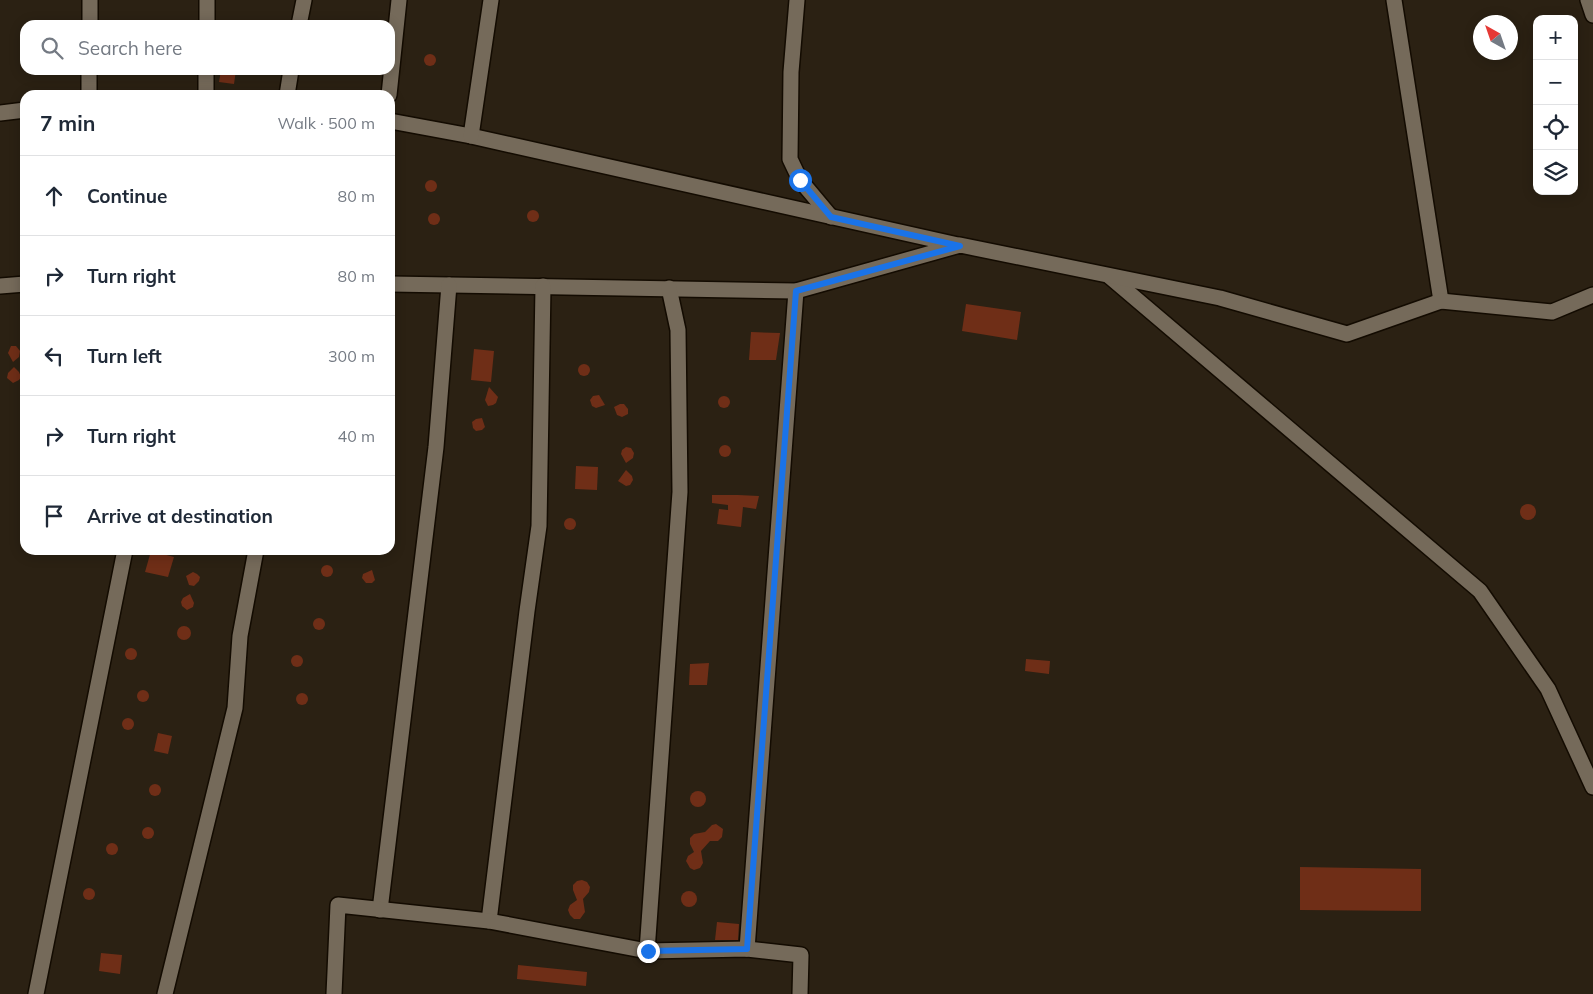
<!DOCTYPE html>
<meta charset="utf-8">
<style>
:root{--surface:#fff;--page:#f2f2f3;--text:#1f2937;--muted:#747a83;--line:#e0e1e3}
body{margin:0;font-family:Mulish,sans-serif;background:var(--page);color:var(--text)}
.controls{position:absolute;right:15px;top:15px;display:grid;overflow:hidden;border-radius:10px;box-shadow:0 2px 12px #0003}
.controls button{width:45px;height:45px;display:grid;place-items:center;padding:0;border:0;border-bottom:1px solid var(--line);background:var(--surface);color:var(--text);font:25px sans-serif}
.compass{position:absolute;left:1473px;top:15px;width:45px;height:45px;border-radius:50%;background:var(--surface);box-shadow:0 2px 12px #0003;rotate:320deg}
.stop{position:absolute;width:15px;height:15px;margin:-11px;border:4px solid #1a73e8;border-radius:50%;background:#fff}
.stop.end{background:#1a73e8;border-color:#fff;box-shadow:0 1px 5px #0008}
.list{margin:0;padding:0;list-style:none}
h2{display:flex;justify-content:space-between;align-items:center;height:65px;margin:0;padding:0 20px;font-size:21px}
h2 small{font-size:16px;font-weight:400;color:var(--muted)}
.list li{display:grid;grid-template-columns:32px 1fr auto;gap:15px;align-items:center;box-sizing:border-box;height:80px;padding:0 20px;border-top:1px solid var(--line)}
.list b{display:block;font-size:19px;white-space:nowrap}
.list em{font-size:16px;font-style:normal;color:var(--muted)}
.icon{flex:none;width:28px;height:28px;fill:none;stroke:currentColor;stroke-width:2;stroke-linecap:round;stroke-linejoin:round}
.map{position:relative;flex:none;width:1593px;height:994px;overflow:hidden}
.search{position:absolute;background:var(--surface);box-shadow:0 2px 12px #0003;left:20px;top:20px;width:375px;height:55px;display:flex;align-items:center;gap:12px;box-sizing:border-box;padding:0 18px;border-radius:15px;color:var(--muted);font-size:19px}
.panel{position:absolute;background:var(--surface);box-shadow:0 2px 12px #0003;left:20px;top:90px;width:375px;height:465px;border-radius:15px}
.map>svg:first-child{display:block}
.building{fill:#6f2e17}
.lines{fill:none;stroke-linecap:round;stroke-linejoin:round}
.street-casing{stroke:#130b01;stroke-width:18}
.street{stroke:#756a5a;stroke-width:15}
.route{stroke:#1a73e8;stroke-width:6}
</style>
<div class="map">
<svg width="1593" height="994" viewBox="0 0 1593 994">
<rect width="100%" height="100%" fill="#2b2113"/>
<g class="building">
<circle cx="430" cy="60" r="6"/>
<polygon points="221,70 236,70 234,84 219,82"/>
<circle cx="431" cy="186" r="6"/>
<circle cx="533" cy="216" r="6"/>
<circle cx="434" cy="219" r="6"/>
<polygon points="966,304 1021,312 1017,340 962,331"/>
<polygon points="751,332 780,333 776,360 749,360"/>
<polygon points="11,346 16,346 20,351 19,357 13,362 8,353"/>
<polygon points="474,349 494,351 491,382 471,380"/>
<circle cx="584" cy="370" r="6"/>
<polygon points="14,367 19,372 21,377 19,380 13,383 7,378 8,373"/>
<polygon points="489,387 498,397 496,403 493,405 488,406 485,400"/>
<polygon points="599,395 605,405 596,408 592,406 590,400 593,396"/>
<circle cx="724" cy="402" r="6"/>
<polygon points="620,404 624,404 628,409 628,414 622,417 617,415 614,407"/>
<polygon points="482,418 485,427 482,430 476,431 473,428 472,422 476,419"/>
<circle cx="725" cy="451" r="6"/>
<polygon points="626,447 631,448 634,453 633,458 626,463 621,454 622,450"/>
<polygon points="576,466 598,467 597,490 575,489"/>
<polygon points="626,470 632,476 633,480 630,485 626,486 618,481"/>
<polygon points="712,495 738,495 759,496 756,509 743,507 741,527 717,524 719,509 728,510 728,505 712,503"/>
<circle cx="1528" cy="512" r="8"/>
<circle cx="570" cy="524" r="6"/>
<polygon points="151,551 174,557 168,577 145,572"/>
<circle cx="327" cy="571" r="6"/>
<polygon points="372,570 375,580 372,583 366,583 362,578 363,574"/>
<polygon points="193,572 197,574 200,577 199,581 194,586 189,585 186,576"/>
<polygon points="190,594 194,603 193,607 187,610 182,606 181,602 183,598"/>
<circle cx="319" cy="624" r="6"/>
<circle cx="184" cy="633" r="7"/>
<circle cx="131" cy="654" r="6"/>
<circle cx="297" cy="661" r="6"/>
<polygon points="1026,659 1050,661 1049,674 1025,671"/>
<polygon points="709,663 707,685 689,685 690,664"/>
<circle cx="143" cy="696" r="6"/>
<circle cx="302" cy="699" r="6"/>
<circle cx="128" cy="724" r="6"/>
<polygon points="158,733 172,736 168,754 154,751"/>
<circle cx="155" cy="790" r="6"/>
<circle cx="698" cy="799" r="8"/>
<polygon points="716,824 723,829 722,837 718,841 710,841 701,851 703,863 700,868 694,870 690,868 686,861 688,856 694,852 690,844 690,838 694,834 705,832 712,825"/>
<circle cx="148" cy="833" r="6"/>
<circle cx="112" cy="849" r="6"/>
<polygon points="1300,867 1421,869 1421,911 1300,910"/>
<polygon points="582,880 587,882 590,887 589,892 583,899 585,912 580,919 574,919 570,915 568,910 570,905 577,900 573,890 573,885 577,881"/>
<circle cx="89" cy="894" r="6"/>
<circle cx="689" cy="899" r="8"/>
<polygon points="717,922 739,924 738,940 715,940"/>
<polygon points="101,953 122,955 120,974 99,971"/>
<polygon points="518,965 587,972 586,986 517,979"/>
</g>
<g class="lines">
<g class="street-casing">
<g id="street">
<polyline points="797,0 791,72 790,159 800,180 831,217"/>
<polyline points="1394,0 1441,301"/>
<polyline points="1588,0 1593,15"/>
<polyline points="90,25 90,0"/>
<polyline points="207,25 207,0"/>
<polyline points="299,25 304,0"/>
<polyline points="89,95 89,70"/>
<polyline points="206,95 206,70"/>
<polyline points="287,95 291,70"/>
<polyline points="389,95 399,0"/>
<polyline points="0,113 25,110"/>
<polyline points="390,121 471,136 958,245"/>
<polyline points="471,136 491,0"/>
<polyline points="1109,276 1480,591 1548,689 1593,787"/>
<polyline points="390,284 796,291 960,245 1220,298 1347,334 1441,301 1552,312 1593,295"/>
<polyline points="0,286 25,284"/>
<polyline points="380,910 436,447 449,285"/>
<polyline points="489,921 527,611 539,526 543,286"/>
<polyline points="747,949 796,291"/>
<polyline points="647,951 680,492 678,330 669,288"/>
<polyline points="36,994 125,550"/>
<polyline points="165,994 235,708 240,636 256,550"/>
<polyline points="334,994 338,905 489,921 647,951 747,949 801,955 800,994"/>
</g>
</g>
<use href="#street" class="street"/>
</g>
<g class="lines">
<polyline class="route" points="648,951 747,949 796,291 960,246 831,217 800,180"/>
</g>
</svg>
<div class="controls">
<button>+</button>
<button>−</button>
<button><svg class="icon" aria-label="locate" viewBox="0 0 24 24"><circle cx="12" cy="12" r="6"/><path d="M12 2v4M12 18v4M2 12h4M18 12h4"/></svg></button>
<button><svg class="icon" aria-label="layers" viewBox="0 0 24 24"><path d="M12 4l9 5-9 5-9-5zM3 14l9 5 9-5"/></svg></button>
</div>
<svg class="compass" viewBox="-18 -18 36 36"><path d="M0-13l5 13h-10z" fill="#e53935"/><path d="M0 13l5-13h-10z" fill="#747a83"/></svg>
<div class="stop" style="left:800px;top:180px"></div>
<div class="stop end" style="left:648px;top:951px"></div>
<div class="search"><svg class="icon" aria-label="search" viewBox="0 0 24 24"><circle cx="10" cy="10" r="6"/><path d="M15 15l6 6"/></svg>Search here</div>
<section class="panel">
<h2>7 min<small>Walk · 500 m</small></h2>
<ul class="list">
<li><svg class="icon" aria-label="ahead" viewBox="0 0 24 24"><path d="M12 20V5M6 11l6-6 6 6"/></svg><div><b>Continue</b></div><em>80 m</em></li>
<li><svg class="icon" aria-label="right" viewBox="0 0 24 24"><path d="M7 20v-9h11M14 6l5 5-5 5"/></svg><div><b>Turn right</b></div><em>80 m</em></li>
<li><svg class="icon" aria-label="left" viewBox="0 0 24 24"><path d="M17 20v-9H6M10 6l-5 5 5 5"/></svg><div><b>Turn left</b></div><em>300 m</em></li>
<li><svg class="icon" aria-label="right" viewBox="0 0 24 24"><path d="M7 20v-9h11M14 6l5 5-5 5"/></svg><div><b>Turn right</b></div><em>40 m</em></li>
<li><svg class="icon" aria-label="arrive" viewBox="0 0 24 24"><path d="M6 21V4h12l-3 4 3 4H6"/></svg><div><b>Arrive at destination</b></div></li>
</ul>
</section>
</div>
